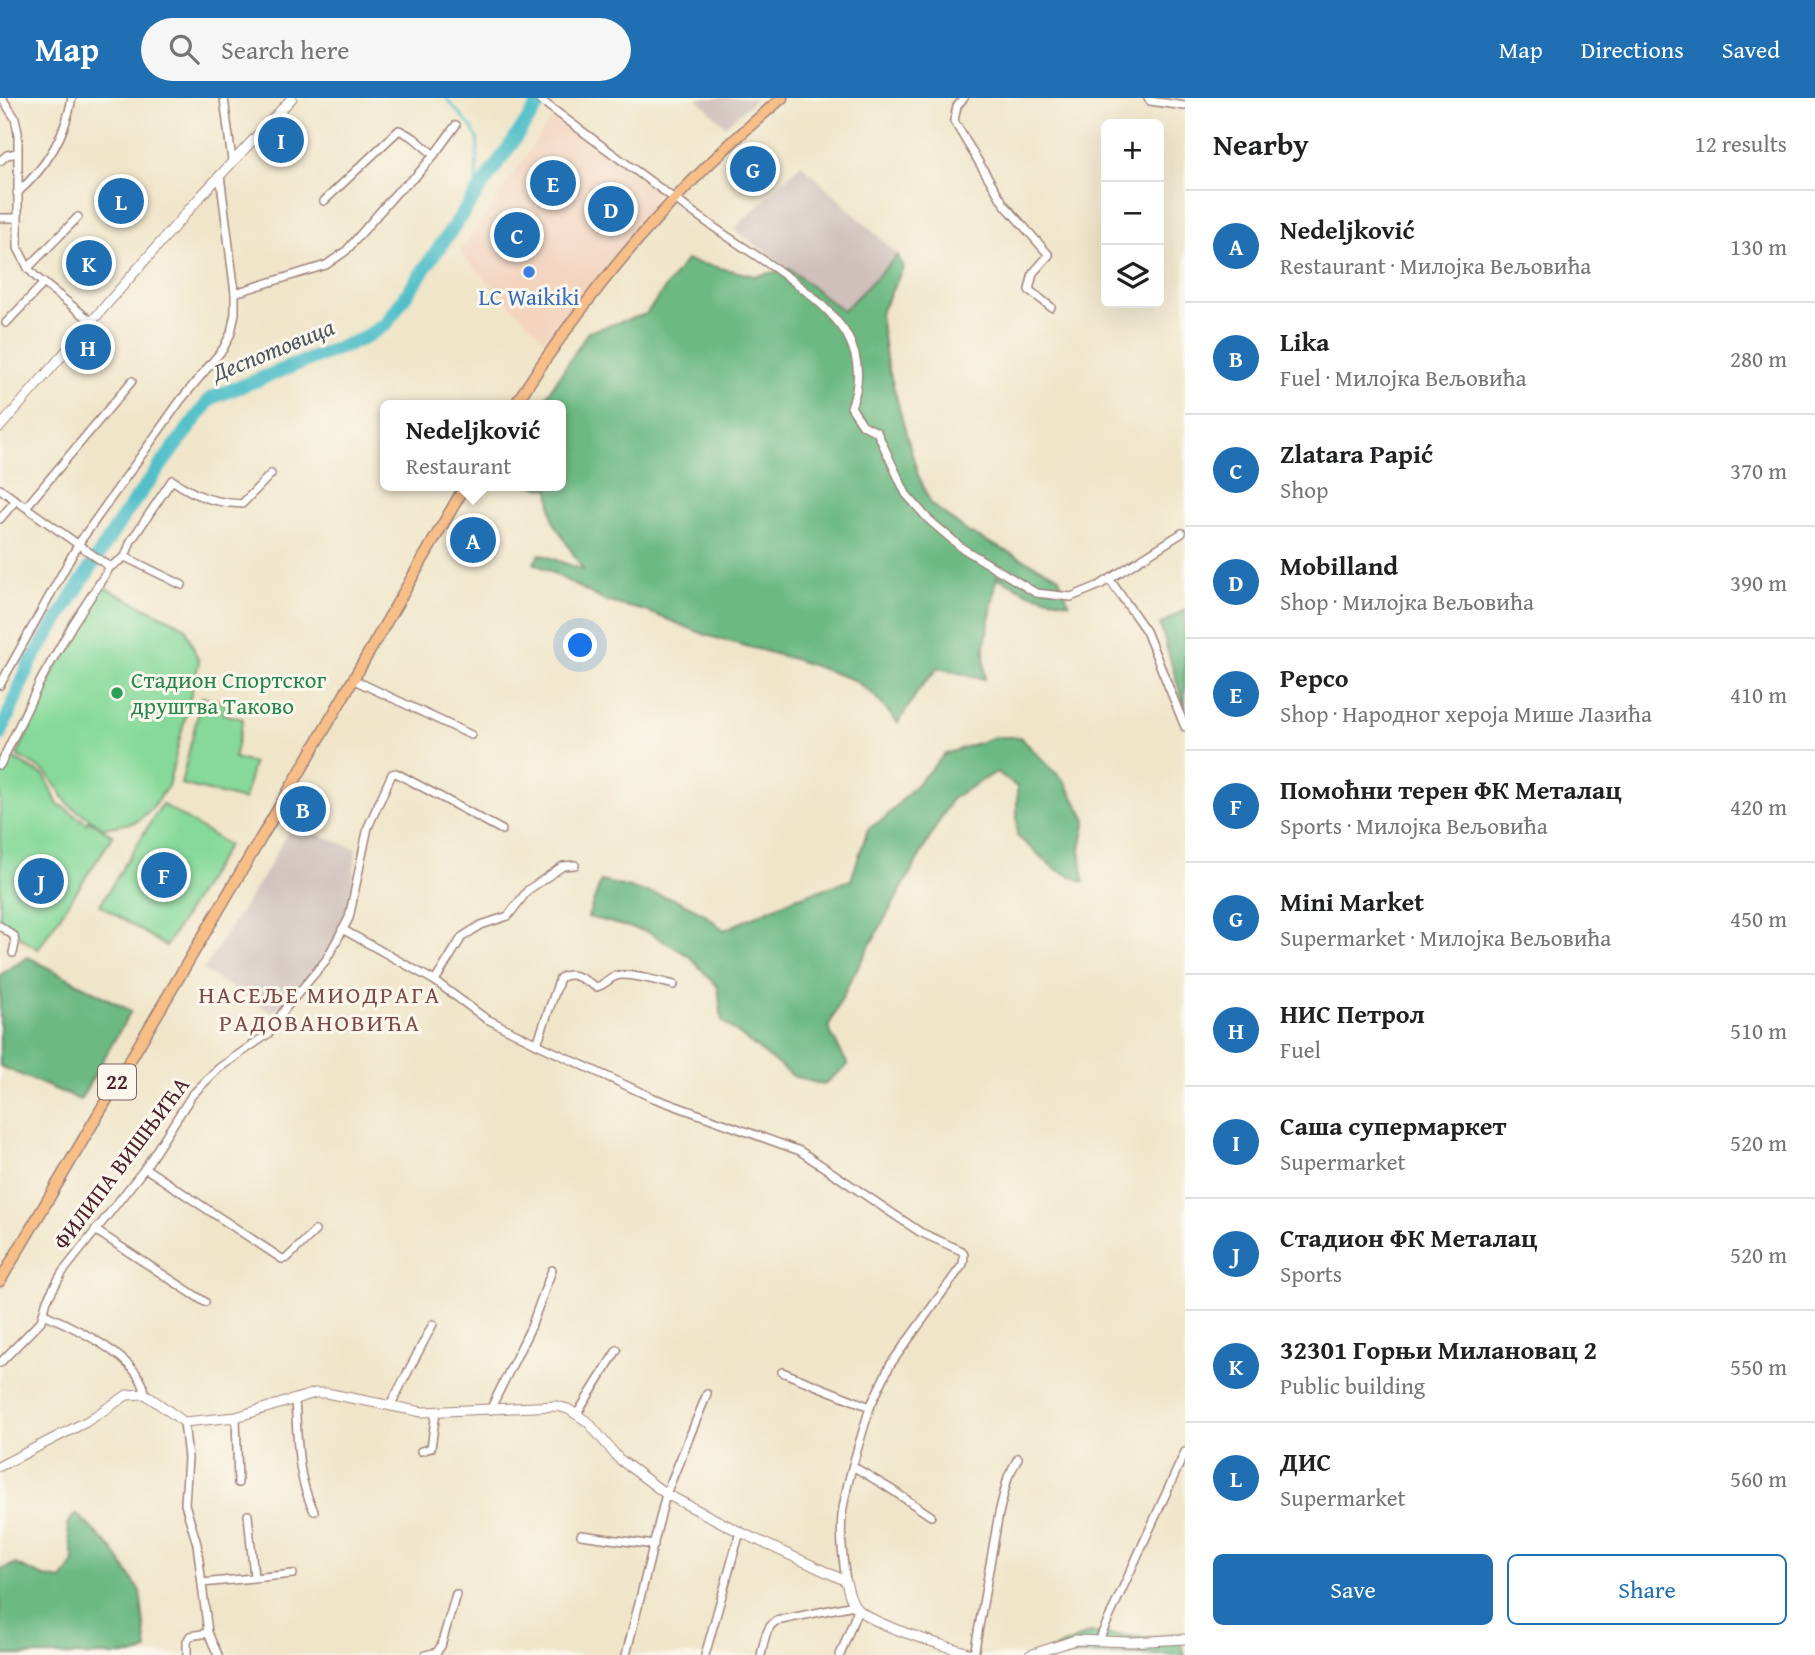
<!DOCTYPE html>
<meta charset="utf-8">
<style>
:root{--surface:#fff;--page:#f6f6f6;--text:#202124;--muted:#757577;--line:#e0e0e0;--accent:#1f6fb2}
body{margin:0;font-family:"Gentium Book Plus",serif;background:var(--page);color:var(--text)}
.controls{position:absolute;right:21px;top:21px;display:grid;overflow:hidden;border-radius:10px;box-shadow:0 7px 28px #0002}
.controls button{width:63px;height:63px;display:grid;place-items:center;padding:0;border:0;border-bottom:2px solid var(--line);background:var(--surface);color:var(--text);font:35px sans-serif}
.you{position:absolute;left:581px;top:548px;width:24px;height:24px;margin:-18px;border:5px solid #fff;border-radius:50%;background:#1a73e8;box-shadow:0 0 0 10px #1a73e833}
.badge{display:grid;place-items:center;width:46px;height:46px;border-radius:50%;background:var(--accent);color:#fff;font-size:23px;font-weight:700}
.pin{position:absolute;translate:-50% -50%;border:4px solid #fff;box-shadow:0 2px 7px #0006}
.popup{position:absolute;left:380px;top:302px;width:186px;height:91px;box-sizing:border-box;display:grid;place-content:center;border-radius:10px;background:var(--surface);filter:drop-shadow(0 2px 5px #0005);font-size:23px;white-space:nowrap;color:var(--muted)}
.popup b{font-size:26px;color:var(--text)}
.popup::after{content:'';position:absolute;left:50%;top:100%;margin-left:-14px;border:14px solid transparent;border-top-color:var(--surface)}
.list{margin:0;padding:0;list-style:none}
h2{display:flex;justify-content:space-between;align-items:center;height:91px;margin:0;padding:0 28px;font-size:30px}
h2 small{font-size:23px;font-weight:400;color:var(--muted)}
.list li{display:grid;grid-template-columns:46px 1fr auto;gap:21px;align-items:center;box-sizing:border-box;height:112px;padding:0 28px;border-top:2px solid var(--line)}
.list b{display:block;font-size:26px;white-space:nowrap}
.list p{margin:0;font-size:23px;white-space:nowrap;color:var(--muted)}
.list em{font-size:23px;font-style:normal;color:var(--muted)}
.actions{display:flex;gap:14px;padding:21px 28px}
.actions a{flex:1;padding:16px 0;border:2px solid var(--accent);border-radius:10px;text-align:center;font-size:24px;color:var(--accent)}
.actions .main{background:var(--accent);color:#fff}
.icon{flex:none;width:38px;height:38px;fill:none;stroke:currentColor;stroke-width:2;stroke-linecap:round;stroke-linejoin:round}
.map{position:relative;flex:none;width:1185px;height:1557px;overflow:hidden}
header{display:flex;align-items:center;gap:42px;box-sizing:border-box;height:98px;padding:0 35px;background:var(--accent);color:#fff}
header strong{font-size:33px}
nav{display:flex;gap:38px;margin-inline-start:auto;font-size:24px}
.search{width:490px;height:63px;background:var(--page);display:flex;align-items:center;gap:18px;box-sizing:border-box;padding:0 24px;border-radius:38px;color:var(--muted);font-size:26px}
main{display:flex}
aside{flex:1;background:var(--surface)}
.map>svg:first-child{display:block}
.built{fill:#f3d4bf}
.industrial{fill:#cfc0bb}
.green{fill:#86d99a;stroke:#687c62;stroke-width:2}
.forest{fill:#6cb982;stroke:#5b6c56;stroke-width:2}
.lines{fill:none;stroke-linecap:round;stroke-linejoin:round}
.stream{stroke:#53c0c9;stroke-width:2.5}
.river{stroke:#53c0c9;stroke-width:14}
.minor-casing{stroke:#9d827a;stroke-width:10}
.tertiary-casing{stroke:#9d827a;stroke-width:11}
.primary-casing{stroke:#9d827a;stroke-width:13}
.minor{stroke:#fff;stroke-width:7}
.tertiary{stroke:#fff;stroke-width:9}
.primary{stroke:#f7be88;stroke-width:10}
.shop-dot{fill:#3f7fe0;stroke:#fbf7ec;stroke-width:2.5}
.leisure-dot{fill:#2e9e5b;stroke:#fbf7ec;stroke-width:2.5}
.labels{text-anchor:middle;stroke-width:6;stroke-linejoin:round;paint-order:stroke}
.shield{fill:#fbf7ec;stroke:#7f6065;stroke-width:2}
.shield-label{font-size:21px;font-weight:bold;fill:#4a1f2b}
.shop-label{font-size:23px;fill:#366cbe;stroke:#fbf7ec}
.leisure-label{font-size:23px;fill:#27864d;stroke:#fbf7ec;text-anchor:start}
.street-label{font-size:23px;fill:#4a1f2b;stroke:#fbf7ec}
.water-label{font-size:24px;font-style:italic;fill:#4d5762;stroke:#fbf7ec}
.neighbourhood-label{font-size:24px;letter-spacing:2px;fill:#7e4c48;stroke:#fbf7ec}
</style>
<header>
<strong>Map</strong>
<div class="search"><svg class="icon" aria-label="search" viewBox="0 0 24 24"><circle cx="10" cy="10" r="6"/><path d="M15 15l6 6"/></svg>Search here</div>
<nav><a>Map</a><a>Directions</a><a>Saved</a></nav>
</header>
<main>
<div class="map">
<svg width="1185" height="1557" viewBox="0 0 1185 1557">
<rect width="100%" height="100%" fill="#fbf7ec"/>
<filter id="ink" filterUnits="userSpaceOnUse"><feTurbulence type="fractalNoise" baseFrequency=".0143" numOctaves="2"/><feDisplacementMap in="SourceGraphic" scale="14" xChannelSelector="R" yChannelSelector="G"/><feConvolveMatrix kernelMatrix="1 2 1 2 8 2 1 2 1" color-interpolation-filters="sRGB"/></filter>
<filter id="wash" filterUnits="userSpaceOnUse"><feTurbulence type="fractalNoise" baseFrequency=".00686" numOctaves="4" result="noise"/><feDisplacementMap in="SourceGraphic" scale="28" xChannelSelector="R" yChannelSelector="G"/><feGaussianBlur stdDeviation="1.57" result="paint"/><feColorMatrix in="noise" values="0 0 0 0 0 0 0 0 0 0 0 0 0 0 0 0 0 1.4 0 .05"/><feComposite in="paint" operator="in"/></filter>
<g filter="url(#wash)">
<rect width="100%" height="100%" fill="#f0e5c9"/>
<polygon class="built" points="552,19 654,92 653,108 549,246 460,155"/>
<g class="industrial">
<polygon points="697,0 757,0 725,28"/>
<polygon points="801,66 898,157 843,213 734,131"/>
<polygon points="292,726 356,751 350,816 326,862 298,896 272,915 203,872 268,770"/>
</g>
<g class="green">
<polygon points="103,489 185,529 199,564 168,688 151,711 136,724 104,730 69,707 47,675 17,657 30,630 26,626 88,508"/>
<polygon points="202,599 226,605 223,616 243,621 234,660 253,665 244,702 181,686"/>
<polygon points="10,659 45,678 57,705 87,725 89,722 113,738 38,851 0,826 0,675"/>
<polygon points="162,706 228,747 166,848 100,807"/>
</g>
<g class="forest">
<polygon points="898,157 903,170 880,216 886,261 902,321 918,377 931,406 969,435 1058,478 1069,505 1029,495 997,479 984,552 985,581 938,570 920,590 898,625 874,597 854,582 797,562 709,538 649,514 605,503 534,465 540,456 583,472 553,423 549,391 532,388 560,388 560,307 541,307 588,234 646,216 686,162 755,178 789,171 843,213"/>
<polygon points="1185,511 1185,611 1160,527"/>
<polygon points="995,639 1020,639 1065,684 1086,722 1080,751 1084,784 1055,771 1017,738 1017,689 997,674 952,700 849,885 828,930 848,967 823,987 793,978 722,923 718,889 689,858 648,834 588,819 601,783 675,801 703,815 724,832 793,801 851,782 868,731 885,720 945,656"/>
<polygon points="28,859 131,913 80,1002 0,968 0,877"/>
<polygon points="76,1415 113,1452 140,1493 147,1552 136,1557 0,1557 0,1472 15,1466 44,1479 62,1482 74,1464 67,1426"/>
<polygon points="1090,1535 1152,1540 1177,1535 1185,1557 1052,1557 1048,1554"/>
</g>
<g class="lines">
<polyline class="stream" points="446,0 472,30 478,42 475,98"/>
<polyline class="river" points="0,637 30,565 124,417 211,300 362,241 386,226 543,0"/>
</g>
</g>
<g filter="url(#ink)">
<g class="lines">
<g class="minor-casing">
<g id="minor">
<polyline points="2,0 15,20 18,35 18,150 28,170 36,179 91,223"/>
<polyline points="224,0 232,63"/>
<path d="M 538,0 C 596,44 655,87 715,130 C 755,158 823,196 847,237 C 860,261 861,284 851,309 L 863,327 L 877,334 L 906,396 L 928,421 L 962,450 L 1036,495 L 1071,499 L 1100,487 L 1182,435"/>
<polyline points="964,0 957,8 954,23 1004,106 1049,157 1033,175 1029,192 1051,209"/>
<polyline points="1148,0 1150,3 1185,8"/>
<polyline points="0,63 7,57 17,55"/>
<path d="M 17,95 C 47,69 65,39 72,0"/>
<polyline points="324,103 399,32 414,40 434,57 456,27"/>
<polyline points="0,120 17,120"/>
<polyline points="28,170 78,119"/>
<polyline points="235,195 326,167 346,153 397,94 416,78 434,57"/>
<polyline points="6,225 44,185"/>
<polyline points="0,391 110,469"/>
<polyline points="26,409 132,283"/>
<polyline points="0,421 16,402"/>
<polyline points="125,459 182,487"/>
<polyline points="1110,482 1146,533 1185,629"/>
<polyline points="354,582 471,637"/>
<polyline points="0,587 79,445 180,303 223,251 231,235 235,215 235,195 220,77"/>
<path d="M 0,667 L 42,580 L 73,526 L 110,469 L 125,459 L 131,443 L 172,382 C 197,399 212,404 242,406 L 271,376"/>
<polyline points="0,828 14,838 15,846 13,855"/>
<polyline points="342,831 435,883 485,920 537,946 651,999 800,1053 920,1134 962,1153 964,1157 963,1166 890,1267 870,1309"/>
<polyline points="435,883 462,839 481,827 508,818 528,792 563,768 575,767"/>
<path d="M 537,946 L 560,880 C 573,872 584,882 596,889 C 605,887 608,881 616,878 C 627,874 662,884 674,887"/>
<polyline points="145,1070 282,1161 287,1160 315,1133"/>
<polyline points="95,1132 205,1204"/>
<path d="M 44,1216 C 74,1229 143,1262 145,1296"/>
<polyline points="0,1265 41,1223 47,1202 62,1175 145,1070 192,997 219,970 268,936 285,911 326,862 349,820 368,729 392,676 396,675 502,732"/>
<path d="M 782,1274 L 870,1309 C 860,1344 847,1380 842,1417 C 840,1439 843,1461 846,1483"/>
<path d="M 295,1303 C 298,1340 296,1379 314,1413"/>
<polyline points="390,1308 433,1226"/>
<polyline points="490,1312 531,1229 552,1172"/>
<polyline points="577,1316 617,1252"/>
<polyline points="236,1319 238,1385"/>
<polyline points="184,1324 188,1360 185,1406 197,1446 208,1535 218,1557"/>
<polyline points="421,1353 431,1350 436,1314"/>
<polyline points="854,1369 889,1390 931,1418"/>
<polyline points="248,1417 254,1479"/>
<polyline points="581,1437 654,1447"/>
<polyline points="202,1485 293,1476"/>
<polyline points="1099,1542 1185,1354"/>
<polyline points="187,1557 187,1543 190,1538 208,1535"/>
<polyline points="426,1557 437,1554 441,1548 456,1496"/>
<polyline points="626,1557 666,1396 707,1296"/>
<polyline points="705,1557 740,1434"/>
<path d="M 761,1557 C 764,1545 765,1530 776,1523 L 854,1507"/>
<polyline points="840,1557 858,1511"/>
<polyline points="974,1557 999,1415 1008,1379 1018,1360"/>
</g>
</g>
<g class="tertiary-casing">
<g id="tertiary">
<polyline points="0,329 200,99 292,0"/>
<path d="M 0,1368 L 86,1324 L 127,1297 L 145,1296 L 184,1324 L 236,1319 L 315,1295 L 326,1295 L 422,1314 L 557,1308 L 568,1311 L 588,1324 L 618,1360 L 666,1396 L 740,1434 L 846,1483 C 848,1492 850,1502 856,1509 C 871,1528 948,1548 974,1557"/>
<polyline points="1030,1557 1075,1542 1132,1544 1185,1541"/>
</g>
</g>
<g class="primary-casing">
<g id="primary">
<path d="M 515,307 C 588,192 677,88 782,0"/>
<polyline points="0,1183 301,672 465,388"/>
</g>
</g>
<use href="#minor" class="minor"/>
<use href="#tertiary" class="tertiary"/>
<use href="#primary" class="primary"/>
</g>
</g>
<circle class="shop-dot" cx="529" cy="174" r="7"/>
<circle class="leisure-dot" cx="117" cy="595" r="7"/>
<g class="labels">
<rect class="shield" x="98" y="966.5" width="38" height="35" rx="5"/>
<g class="shield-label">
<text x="117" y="991">22</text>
</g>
<g class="shop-label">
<text x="529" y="207">LC Waikiki</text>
</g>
<g class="leisure-label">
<text x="131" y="590">Стадион Спортског<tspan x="131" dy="26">друштва Таково</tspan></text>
</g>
<g class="street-label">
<text transform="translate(121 1065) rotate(-53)" y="8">ФИЛИПА ВИШЊИЋА</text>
</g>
<g class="water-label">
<text transform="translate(273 252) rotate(-22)" y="8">Деспотовица</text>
</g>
<g class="neighbourhood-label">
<text x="320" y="905">НАСЕЉЕ МИОДРАГА<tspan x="320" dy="28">РАДОВАНОВИЋА</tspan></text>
</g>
</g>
</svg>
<div class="controls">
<button>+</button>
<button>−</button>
<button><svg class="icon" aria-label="layers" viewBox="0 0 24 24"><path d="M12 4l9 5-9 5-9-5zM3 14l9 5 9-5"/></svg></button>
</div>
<div class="you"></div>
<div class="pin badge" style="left:473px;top:442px">A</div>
<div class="popup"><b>Nedeljković</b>Restaurant</div>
<div class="pin badge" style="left:303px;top:711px">B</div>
<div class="pin badge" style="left:517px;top:137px">C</div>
<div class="pin badge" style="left:611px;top:111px">D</div>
<div class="pin badge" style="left:553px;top:85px">E</div>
<div class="pin badge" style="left:164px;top:777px">F</div>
<div class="pin badge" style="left:753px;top:71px">G</div>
<div class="pin badge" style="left:88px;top:249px">H</div>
<div class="pin badge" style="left:281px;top:42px">I</div>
<div class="pin badge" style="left:41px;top:783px">J</div>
<div class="pin badge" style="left:89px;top:165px">K</div>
<div class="pin badge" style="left:121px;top:103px">L</div>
</div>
<aside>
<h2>Nearby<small>12 results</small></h2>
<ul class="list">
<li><span class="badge">A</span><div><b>Nedeljković</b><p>Restaurant · Милојка Вељовића</p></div><em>130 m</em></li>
<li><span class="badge">B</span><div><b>Lika</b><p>Fuel · Милојка Вељовића</p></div><em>280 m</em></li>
<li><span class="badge">C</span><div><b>Zlatara Papić</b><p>Shop</p></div><em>370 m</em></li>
<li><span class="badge">D</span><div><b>Mobilland</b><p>Shop · Милојка Вељовића</p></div><em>390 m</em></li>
<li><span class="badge">E</span><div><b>Pepco</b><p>Shop · Народног хероја Мише Лазића</p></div><em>410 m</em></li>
<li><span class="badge">F</span><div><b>Помоћни терен ФК Металац</b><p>Sports · Милојка Вељовића</p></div><em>420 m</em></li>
<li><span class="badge">G</span><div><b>Mini Market</b><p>Supermarket · Милојка Вељовића</p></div><em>450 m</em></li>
<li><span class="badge">H</span><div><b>НИС Петрол</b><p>Fuel</p></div><em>510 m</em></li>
<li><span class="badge">I</span><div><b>Саша супермаркет</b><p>Supermarket</p></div><em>520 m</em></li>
<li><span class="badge">J</span><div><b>Стадион ФК Металац</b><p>Sports</p></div><em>520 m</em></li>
<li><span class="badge">K</span><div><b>32301 Горњи Милановац 2</b><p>Public building</p></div><em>550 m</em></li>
<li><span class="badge">L</span><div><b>ДИС</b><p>Supermarket</p></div><em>560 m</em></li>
</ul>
<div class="actions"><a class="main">Save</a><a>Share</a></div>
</aside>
</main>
